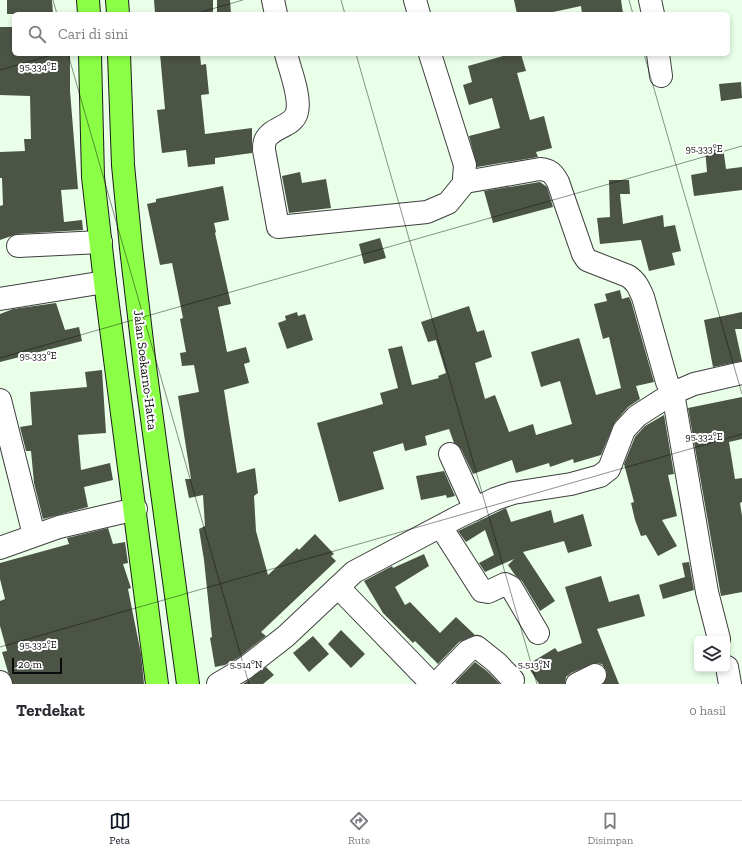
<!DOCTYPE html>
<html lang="id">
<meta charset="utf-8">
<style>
:root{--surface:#fff;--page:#f2f2f3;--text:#2b2b33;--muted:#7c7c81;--line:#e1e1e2;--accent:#111827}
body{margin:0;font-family:"Zilla Slab",serif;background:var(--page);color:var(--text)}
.controls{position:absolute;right:12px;bottom:12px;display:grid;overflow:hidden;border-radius:6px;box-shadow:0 2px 6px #0003}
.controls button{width:36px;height:36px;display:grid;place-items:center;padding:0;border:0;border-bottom:1px solid var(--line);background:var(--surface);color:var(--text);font:20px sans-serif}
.scale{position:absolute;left:12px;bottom:10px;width:50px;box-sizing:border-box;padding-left:4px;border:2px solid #0b0b0b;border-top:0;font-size:11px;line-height:14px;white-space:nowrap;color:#0b0b0b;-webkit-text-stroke:3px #fff;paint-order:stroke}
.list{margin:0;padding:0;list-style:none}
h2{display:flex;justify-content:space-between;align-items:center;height:52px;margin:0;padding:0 16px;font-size:17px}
h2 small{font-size:13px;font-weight:400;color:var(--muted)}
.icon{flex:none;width:22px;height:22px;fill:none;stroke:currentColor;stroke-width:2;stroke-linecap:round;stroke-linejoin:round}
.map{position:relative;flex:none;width:742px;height:684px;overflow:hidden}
.search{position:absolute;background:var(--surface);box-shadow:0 2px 6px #0003;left:12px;right:12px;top:12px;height:44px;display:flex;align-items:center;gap:10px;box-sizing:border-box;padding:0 14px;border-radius:6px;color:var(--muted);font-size:15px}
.sheet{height:116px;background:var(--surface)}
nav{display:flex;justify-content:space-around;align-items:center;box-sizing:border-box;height:56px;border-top:1px solid var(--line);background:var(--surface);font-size:11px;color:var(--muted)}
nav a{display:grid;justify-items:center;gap:2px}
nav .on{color:var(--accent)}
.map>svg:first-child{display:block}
.building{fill:#4c5446}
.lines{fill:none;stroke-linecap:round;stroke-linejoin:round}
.minor-casing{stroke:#3e3e3e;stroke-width:24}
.highway-casing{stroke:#1c1c1c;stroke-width:24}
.minor{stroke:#fff;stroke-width:22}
.highway{stroke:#8bff46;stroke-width:22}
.ticks{fill:none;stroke:#0b0b0b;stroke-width:1;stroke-opacity:0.45}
.labels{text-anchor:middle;stroke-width:4;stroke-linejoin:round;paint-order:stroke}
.street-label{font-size:13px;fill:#0b0b0b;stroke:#fff}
.ticks-label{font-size:10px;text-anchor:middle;fill:#0b0b0b;stroke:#fff;stroke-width:4;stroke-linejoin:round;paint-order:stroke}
</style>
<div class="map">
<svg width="742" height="684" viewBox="0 0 742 684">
<rect width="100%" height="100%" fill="#e9ffe8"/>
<g class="building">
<polygon points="7,0 52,0 53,14 7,14"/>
<polygon points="154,0 213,0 213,12 155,13"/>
<polygon points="217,0 230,0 231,14 217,14"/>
<polygon points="514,0 621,0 623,13 582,14 581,6 544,14 517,14"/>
<polygon points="0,27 14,27 14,54 70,54 70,91 78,189 61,190 64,222 82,220 83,230 17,234 0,240 0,206 3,205 2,178 0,178 0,152 25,151 24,139 31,139 30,96 0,95"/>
<polygon points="160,54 200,54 201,65 206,64 209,94 201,95 205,134 252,128 252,153 215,158 215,164 188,167 186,150 162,153 157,110 165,109"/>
<polygon points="510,54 521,54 526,71 517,73 530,120 544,116 552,148 536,152 538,157 477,167 469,136 500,128 492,98 469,105 463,85 472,82 468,66"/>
<polygon points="741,82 742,98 721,101 719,84"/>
<polygon points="723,147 726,169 742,167 742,190 694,196 691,175 707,172 705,148"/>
<polygon points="300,172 302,183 326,179 331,208 289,213 282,176"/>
<polygon points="609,180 629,180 630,194 620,194 623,224 663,215 664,227 675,225 681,251 672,253 675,265 649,271 641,240 600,244 597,218 610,217"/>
<polygon points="540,182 547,187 553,207 493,223 484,191"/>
<polygon points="223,186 229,220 214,223 216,232 215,233 231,304 218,307 227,352 246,347 250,362 244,364 249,383 224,390 237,473 255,468 258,493 254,496 256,531 268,575 297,548 299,550 315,534 334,554 331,556 336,561 261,632 266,636 238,658 225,665 215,667 210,638 212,637 204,560 199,529 205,526 203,495 189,498 185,479 191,479 178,396 199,392 194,365 182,366 180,353 186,352 180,319 183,318 172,263 160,265 147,204 156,202 156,199"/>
<polygon points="380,238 386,258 364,264 359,244"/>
<polygon points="620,290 622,299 629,297 631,301 654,382 636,386 640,399 628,407 615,422 601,455 574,463 573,459 550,467 549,463 516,473 512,460 473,474 461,449 454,443 449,429 425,436 427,445 405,451 403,443 373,452 384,489 339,502 317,423 383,404 380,393 398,388 388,349 402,346 412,385 439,378 438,376 446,373 436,340 428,342 421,322 469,306 477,332 484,330 492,357 475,363 485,399 495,395 509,432 533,424 536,435 572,424 560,381 541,387 531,352 579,338 596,395 621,388 609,337 603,339 594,304 607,301 605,294"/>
<polygon points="56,303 65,330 79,327 82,341 0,362 0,314 13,309"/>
<polygon points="297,312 298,316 305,314 313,340 287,349 278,323 286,320 285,316"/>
<polygon points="742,312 742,329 735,329 742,361 713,367 704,320"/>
<polygon points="102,370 106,433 78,435 81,470 110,463 113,480 84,487 88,507 43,519 34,483 31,451 26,451 20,427 32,425 30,392 87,387 85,372"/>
<polygon points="742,397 742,439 729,442 735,479 742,478 742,502 740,503 742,516 742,592 721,596 688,408"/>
<polygon points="664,415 674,474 668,475 677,516 662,520 677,546 658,556 646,535 641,536 635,520 631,503 634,502 624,464 635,437 645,426"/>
<polygon points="444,471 455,496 447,498 446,495 421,500 416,476"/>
<polygon points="506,508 511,522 551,510 554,523 583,514 592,546 568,553 564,541 523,552 555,601 540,611 522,581 515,575 508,565 514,559 485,572 479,563 494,555 485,530 466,542 458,531"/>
<polygon points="108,528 113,544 125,542 128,563 123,564 131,588 128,589 141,654 144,684 13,684 8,672 2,652 7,651 0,626 0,601 5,599 0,579 0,563 69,544 67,538"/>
<polygon points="424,554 429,566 395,587 405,605 410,602 440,633 456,617 475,635 459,642 438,664 415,641 413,643 383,613 364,581 392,566 393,568"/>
<polygon points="689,562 694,590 663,599 659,585 685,577 682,563"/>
<polygon points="601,576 609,602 639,594 645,616 597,629 619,684 603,684 607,676 606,670 602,664 595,663 571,673 566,677 565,684 539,684 527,665 555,648 558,652 582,643 565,587"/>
<polygon points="341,630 365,654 351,668 328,644"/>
<polygon points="313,636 329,654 309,672 293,653"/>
<polygon points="475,662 488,672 500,684 457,684 455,682"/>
<polygon points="266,667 274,675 263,684 243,684"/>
</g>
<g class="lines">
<g class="minor-casing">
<g id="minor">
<polyline points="273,0 276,14"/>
<polyline points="415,0 419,14"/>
<polyline points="650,0 653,14"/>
<path d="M 286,54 C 290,70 301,97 297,112 C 294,127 270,127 265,141 C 264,143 264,148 264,150 L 278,227 L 427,212 L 448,203 L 465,182"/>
<path d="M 430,54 L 465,165 L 464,178 L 465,182 L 540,169 C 550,170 553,173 558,182 L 583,254 L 587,260 L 628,276 C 636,281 639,288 643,297 L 667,382 L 673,393 L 707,592 L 719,639"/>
<polyline points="658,54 661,76"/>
<polyline points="18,246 101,242"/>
<polyline points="0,299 105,282"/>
<polyline points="0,400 34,535"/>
<polyline points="450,454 475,509"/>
<polyline points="441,527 482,591 488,592 505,584 511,587 538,633"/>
<polyline points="0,548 59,527 136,509"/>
<polyline points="338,587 432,684"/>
<polyline points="727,667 730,684"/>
<polyline points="0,682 1,684"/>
<polyline points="218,684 245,668 286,636 354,572 458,517 495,499 513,493 571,484 600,476 609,469 624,430 637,416 673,393 694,384 742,373"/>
<polyline points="436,684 468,651 477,647 497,663 513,680"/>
<polyline points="577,684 595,675"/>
</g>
</g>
<g class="highway-casing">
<g id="highway">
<polyline points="88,0 89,14"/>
<polyline points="117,0 118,14"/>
<polyline points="90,54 93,177 105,282 157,684"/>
<polyline points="119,54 123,165 131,248 145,367 188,684"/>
</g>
</g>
<use href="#minor" class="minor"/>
<use href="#highway" class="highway"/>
</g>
<path class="ticks" d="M 53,0 L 57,14M 341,0 L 345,14M 629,0 L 633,14M 194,14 L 243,0M 68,54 L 249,684M 356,54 L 537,684M 644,54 L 742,394M 0,70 L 55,54M 0,358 L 742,146M 0,647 L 742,434"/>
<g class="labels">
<g class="street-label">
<text transform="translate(146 370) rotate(83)" y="5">Jalan Soekarno-Hatta</text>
</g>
</g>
<g class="ticks-label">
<text x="38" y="70">95.334°E</text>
<text x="704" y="152">95.333°E</text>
<text x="38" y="359">95.333°E</text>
<text x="704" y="440">95.332°E</text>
<text x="38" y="648">95.332°E</text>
<text x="246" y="668">5.514°N</text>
<text x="534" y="668">5.513°N</text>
</g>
</svg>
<div class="controls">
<button><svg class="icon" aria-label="layers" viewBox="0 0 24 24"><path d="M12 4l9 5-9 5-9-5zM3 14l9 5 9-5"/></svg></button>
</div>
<div class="scale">20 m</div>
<div class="search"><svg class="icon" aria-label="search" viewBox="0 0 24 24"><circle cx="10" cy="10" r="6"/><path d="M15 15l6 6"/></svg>Cari di sini</div>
</div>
<section class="sheet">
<h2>Terdekat<small>0 hasil</small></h2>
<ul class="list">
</ul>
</section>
<nav>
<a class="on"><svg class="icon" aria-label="map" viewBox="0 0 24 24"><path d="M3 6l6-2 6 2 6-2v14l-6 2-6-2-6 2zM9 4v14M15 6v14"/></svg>Peta</a>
<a><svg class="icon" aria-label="directions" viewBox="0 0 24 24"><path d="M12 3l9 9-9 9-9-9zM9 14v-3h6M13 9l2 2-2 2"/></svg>Rute</a>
<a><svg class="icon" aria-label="saved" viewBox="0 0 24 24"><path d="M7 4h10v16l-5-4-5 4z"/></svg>Disimpan</a>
</nav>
